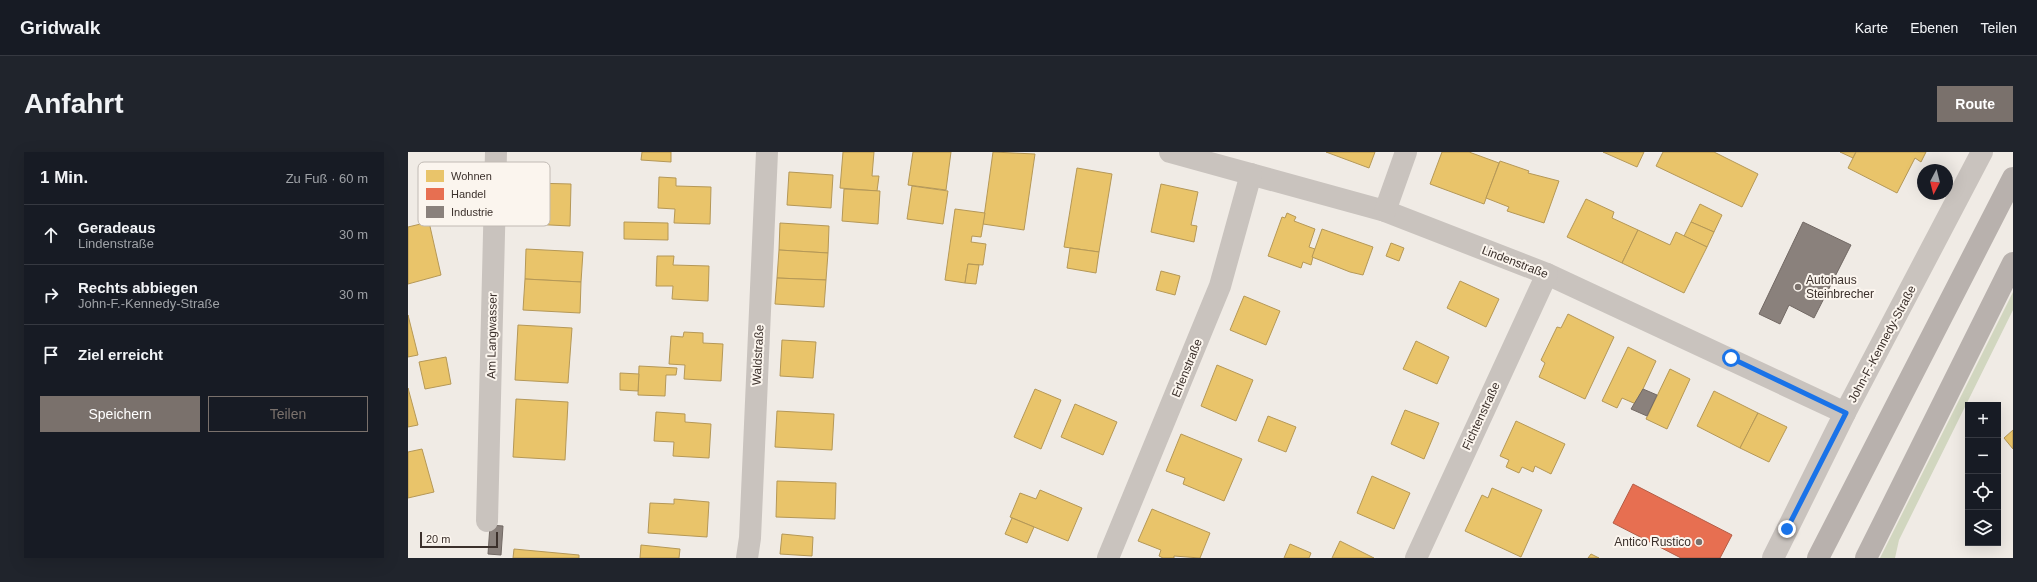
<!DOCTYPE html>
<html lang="de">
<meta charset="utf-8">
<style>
:root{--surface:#171b24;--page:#20242c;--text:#f1f3f6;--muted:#9ea1a6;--line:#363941;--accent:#7a716c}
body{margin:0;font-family:Helvetica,sans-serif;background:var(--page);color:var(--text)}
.controls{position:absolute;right:12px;bottom:12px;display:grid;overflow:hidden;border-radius:0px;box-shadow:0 4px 16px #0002}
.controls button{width:36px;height:36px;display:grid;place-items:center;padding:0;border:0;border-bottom:1px solid var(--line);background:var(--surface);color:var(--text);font:20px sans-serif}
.compass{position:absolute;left:1509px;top:12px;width:36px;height:36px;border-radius:50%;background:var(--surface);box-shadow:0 4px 16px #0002;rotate:187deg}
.scale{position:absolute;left:12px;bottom:10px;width:78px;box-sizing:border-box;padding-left:4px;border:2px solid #3b302b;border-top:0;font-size:11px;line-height:14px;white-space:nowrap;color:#3b302b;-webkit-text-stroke:3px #fbf5ee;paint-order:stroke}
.stop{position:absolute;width:12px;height:12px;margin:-9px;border:3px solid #1a73e8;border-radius:50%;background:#fff}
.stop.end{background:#1a73e8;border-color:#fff;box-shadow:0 1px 4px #0008}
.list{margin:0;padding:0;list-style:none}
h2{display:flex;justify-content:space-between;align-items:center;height:52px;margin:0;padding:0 16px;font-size:17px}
h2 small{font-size:13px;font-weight:400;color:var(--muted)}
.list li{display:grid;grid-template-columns:26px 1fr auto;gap:12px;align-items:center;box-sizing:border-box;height:60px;padding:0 16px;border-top:1px solid var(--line)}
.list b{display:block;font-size:15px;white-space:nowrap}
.list p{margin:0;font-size:13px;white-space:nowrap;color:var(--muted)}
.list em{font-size:13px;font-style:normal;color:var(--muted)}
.actions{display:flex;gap:8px;padding:12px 16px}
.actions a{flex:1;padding:9px 0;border:1px solid var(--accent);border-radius:0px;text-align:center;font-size:14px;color:var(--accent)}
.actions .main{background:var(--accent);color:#fff}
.icon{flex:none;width:22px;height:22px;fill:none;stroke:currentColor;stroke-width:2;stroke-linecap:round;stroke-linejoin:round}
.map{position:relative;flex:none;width:1605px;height:406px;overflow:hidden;border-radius:0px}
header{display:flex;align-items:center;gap:24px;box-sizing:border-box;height:56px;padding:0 20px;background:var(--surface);border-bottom:1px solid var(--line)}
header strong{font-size:19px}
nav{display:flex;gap:22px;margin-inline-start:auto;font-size:14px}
.intro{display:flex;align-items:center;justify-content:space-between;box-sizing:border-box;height:96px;padding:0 24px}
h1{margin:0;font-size:28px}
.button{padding:10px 18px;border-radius:0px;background:var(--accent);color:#fff;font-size:14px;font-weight:700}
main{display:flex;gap:24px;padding:0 24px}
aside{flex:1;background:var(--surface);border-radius:0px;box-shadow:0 4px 16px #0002}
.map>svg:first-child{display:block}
.green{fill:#d1d6bf}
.homes{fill:#e9c46a;stroke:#b59857}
.shops{fill:#e76f51;stroke:#b35c46}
.industry{fill:#8a817c;stroke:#726964}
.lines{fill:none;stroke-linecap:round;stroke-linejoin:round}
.minor{stroke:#c9c3be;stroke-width:22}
.major{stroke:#b8b1ad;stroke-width:22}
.route{stroke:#1a73e8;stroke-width:5}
.poi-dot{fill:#7a716c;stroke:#fbf5ee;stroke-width:1.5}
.labels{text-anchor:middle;stroke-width:4;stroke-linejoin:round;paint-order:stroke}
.street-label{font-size:12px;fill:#3b302b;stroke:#fbf5ee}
.poi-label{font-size:12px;fill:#3b302b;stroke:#fbf5ee;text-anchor:start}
.key{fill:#fbf5ee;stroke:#c1bab4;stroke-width:1}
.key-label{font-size:11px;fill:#3b302b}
</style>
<header>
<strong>Gridwalk</strong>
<nav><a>Karte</a><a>Ebenen</a><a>Teilen</a></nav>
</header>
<div class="intro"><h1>Anfahrt</h1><a class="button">Route</a></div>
<main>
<aside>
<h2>1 Min.<small>Zu Fuß · 60 m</small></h2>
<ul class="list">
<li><svg class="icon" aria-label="ahead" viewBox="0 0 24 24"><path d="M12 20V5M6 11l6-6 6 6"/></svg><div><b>Geradeaus</b><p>Lindenstraße</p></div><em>30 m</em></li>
<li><svg class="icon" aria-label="right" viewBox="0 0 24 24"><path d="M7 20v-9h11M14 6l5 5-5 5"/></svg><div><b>Rechts abbiegen</b><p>John-F.-Kennedy-Straße</p></div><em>30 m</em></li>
<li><svg class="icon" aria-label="arrive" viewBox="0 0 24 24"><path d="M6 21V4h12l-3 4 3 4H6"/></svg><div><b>Ziel erreicht</b></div></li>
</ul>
<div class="actions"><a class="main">Speichern</a><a>Teilen</a></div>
</aside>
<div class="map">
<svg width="1605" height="406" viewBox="0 0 1605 406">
<rect width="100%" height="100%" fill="#f0ebe5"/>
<polygon class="green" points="1605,140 1605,158 1491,388 1487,406 1472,406"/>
<g class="homes">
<polygon points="234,0 263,0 263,10 233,8"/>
<polygon points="435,0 466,0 464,24 471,24 469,39 432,36"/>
<polygon points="505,0 543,0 538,38 500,33"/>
<polygon points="585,0 627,2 616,78 575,72"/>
<polygon points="918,0 967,0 961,16"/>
<polygon points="1034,0 1061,0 1091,11 1076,52 1022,32"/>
<polygon points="1195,0 1236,0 1229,15"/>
<polygon points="1255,0 1306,0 1350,22 1334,55 1248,14"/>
<polygon points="1432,0 1448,0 1445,6"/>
<polygon points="1448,0 1518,0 1513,10 1507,6 1489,41 1440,16"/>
<polygon points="1092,9 1121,19 1120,21 1151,29 1136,71 1099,59 1101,55 1078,46"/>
<polygon points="669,16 704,22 691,100 656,95"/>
<polygon points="381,20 425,23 423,56 379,53"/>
<polygon points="251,25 268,26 268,34 303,35 302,72 266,71 267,57 250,56"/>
<polygon points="124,31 163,32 162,74 122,72"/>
<polygon points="753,32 790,40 783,73 789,74 786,90 743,80"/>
<polygon points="504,34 540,39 535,72 499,67"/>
<polygon points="436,37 472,39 470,72 434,69"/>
<polygon points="1178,47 1206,60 1204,66 1230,78 1214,111 1159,85"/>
<polygon points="1292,52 1314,63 1306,80 1283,70"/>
<polygon points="547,57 577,61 573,85 564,84 563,90 578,92 575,113 560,112 557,131 537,128"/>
<polygon points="879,61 888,65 886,69 907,77 901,95 907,97 903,113 895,110 893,116 860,104 874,65 877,66"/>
<polygon points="21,70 33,123 0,132 0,75"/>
<polygon points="216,70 260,71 260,88 216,87"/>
<polygon points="1283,70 1306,80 1299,95 1276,84"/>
<polygon points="372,71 421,74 420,101 371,98"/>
<polygon points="914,77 965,95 955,123 942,120 904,105"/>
<polygon points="1230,78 1262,93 1268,80 1299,95 1276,141 1214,111"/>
<polygon points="983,91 996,96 991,109 978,104"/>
<polygon points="662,96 691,100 688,121 659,116"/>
<polygon points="118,97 175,100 173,130 117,127"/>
<polygon points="371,98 420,101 418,128 369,126"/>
<polygon points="249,104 266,104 265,113 301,114 300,149 264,147 265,134 248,134"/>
<polygon points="560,112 571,113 568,132 557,131"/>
<polygon points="753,119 772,124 767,143 748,138"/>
<polygon points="369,126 418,128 416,155 367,152"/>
<polygon points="117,127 173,130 172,161 115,158"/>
<polygon points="1052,129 1091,147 1078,175 1039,156"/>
<polygon points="836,144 872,159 858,193 822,178"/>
<polygon points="1160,162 1206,185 1177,247 1131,225 1137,211 1133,208 1149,175 1153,176"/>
<polygon points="0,163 10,203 0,205"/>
<polygon points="110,173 164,176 160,231 107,228"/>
<polygon points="276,180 295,181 295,191 315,192 313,229 276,227 277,213 261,212 263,184 275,185"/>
<polygon points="374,188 408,190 405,226 372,224"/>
<polygon points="1008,189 1041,205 1029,232 995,217"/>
<polygon points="1220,195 1248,209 1228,252 1214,246 1209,256 1194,249"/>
<polygon points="38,205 43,232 17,237 11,210"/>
<polygon points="809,213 845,228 828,269 793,254"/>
<polygon points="231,214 269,216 268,223 258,223 257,244 230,243"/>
<polygon points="1262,217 1282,227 1259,277 1238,267"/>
<polygon points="212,221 231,222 230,239 212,238"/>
<polygon points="0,236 10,273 0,275"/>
<polygon points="627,237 653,248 633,297 606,285"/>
<polygon points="1306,239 1350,261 1332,296 1289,274"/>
<polygon points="108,247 160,250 157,308 105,305"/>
<polygon points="667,252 709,270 695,303 653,285"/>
<polygon points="997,258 1031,271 1016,307 983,292"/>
<polygon points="369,259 426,262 424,298 367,295"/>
<polygon points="248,260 277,262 277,270 303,272 301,306 265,304 266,290 246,289"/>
<polygon points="1350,261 1379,275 1361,310 1332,296"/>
<polygon points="860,264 888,275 878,300 850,289"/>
<polygon points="1108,269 1157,292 1143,322 1127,314 1125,320 1114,315 1111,321 1098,315 1101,308 1092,304"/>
<polygon points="1605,278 1605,297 1596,286"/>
<polygon points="773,282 834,307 816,349 775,332 777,326 758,319"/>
<polygon points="14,297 26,340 0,346 0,300"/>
<polygon points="964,324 1002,341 986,377 949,361"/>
<polygon points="369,329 428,331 427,367 368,365"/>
<polygon points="1084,336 1134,358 1113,405 1057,379 1074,343 1080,346"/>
<polygon points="632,338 674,356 660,389 602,365 612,341 628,347"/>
<polygon points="266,347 301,350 299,385 240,381 242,351 266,352"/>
<polygon points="744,357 802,381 792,406 766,404 766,406 755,406 751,404 753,398 730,389"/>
<polygon points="604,366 626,375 619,391 597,382"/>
<polygon points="374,382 405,385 404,404 372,402"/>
<polygon points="932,389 966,406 924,406"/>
<polygon points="882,392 903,401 901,406 876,406"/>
<polygon points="233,393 272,397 271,406 232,406"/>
<polygon points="106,397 171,403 171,406 105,406"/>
<polygon points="1183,402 1191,406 1180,406"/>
</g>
<polygon class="shops" points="1225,332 1324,383 1312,406 1273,406 1205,371"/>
<g class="industry">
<polygon points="1395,70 1443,93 1406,166 1381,153 1372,172 1351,162"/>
<polygon points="1235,237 1249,243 1239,264 1223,257"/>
<polygon points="82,373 95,374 93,403 80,402"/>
</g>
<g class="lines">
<g class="minor">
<polyline points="762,0 977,59 1139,122 1437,261"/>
<polyline points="977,59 998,0"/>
<polyline points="79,369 88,0"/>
<polyline points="339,406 342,386 359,0"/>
<polyline points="700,406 812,134 843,22"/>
<polyline points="1008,406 1139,122"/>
<polyline points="1365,406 1437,261 1574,0"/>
</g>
<g class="major">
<polyline points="1410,406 1605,26"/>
<polyline points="1458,406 1605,111"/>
</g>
</g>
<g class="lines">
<polyline class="route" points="1323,206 1438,261 1379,377"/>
</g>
<g class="poi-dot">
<circle cx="1390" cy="135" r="4"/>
<circle cx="1291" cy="390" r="4"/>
</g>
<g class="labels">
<g class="street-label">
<text transform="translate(1107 110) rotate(21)" y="4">Lindenstraße</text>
<text transform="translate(84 184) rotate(-89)" y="4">Am Langwasser</text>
<text transform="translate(1474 192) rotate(-62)" y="4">John-F.-Kennedy-Straße</text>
<text transform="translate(350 203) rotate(-87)" y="4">Waldstraße</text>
<text transform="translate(779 216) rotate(-68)" y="4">Erlenstraße</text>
<text transform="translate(1073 264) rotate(-65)" y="4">Fichtenstraße</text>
</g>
<g class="poi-label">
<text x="1398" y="132">Autohaus<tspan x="1398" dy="14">Steinbrecher</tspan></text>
<text x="1283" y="394" text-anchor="end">Antico Rustico</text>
</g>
</g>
<rect x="10" y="10" width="132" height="64" rx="6" class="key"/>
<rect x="18" y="18" width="18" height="12" fill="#e9c46a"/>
<rect x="18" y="36" width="18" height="12" fill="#e76f51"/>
<rect x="18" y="54" width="18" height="12" fill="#8a817c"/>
<g class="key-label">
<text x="43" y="28">Wohnen</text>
<text x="43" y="46">Handel</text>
<text x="43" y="64">Industrie</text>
</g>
</svg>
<div class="controls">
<button>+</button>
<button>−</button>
<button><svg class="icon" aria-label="locate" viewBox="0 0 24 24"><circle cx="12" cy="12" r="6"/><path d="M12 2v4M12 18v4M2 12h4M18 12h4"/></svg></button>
<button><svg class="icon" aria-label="layers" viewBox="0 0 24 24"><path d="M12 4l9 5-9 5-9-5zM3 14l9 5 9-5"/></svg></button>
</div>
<svg class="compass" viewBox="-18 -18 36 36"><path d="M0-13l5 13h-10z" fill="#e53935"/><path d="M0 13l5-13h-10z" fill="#9ea1a6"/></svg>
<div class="scale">20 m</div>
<div class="stop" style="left:1323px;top:206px"></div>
<div class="stop end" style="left:1379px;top:377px"></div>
</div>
</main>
